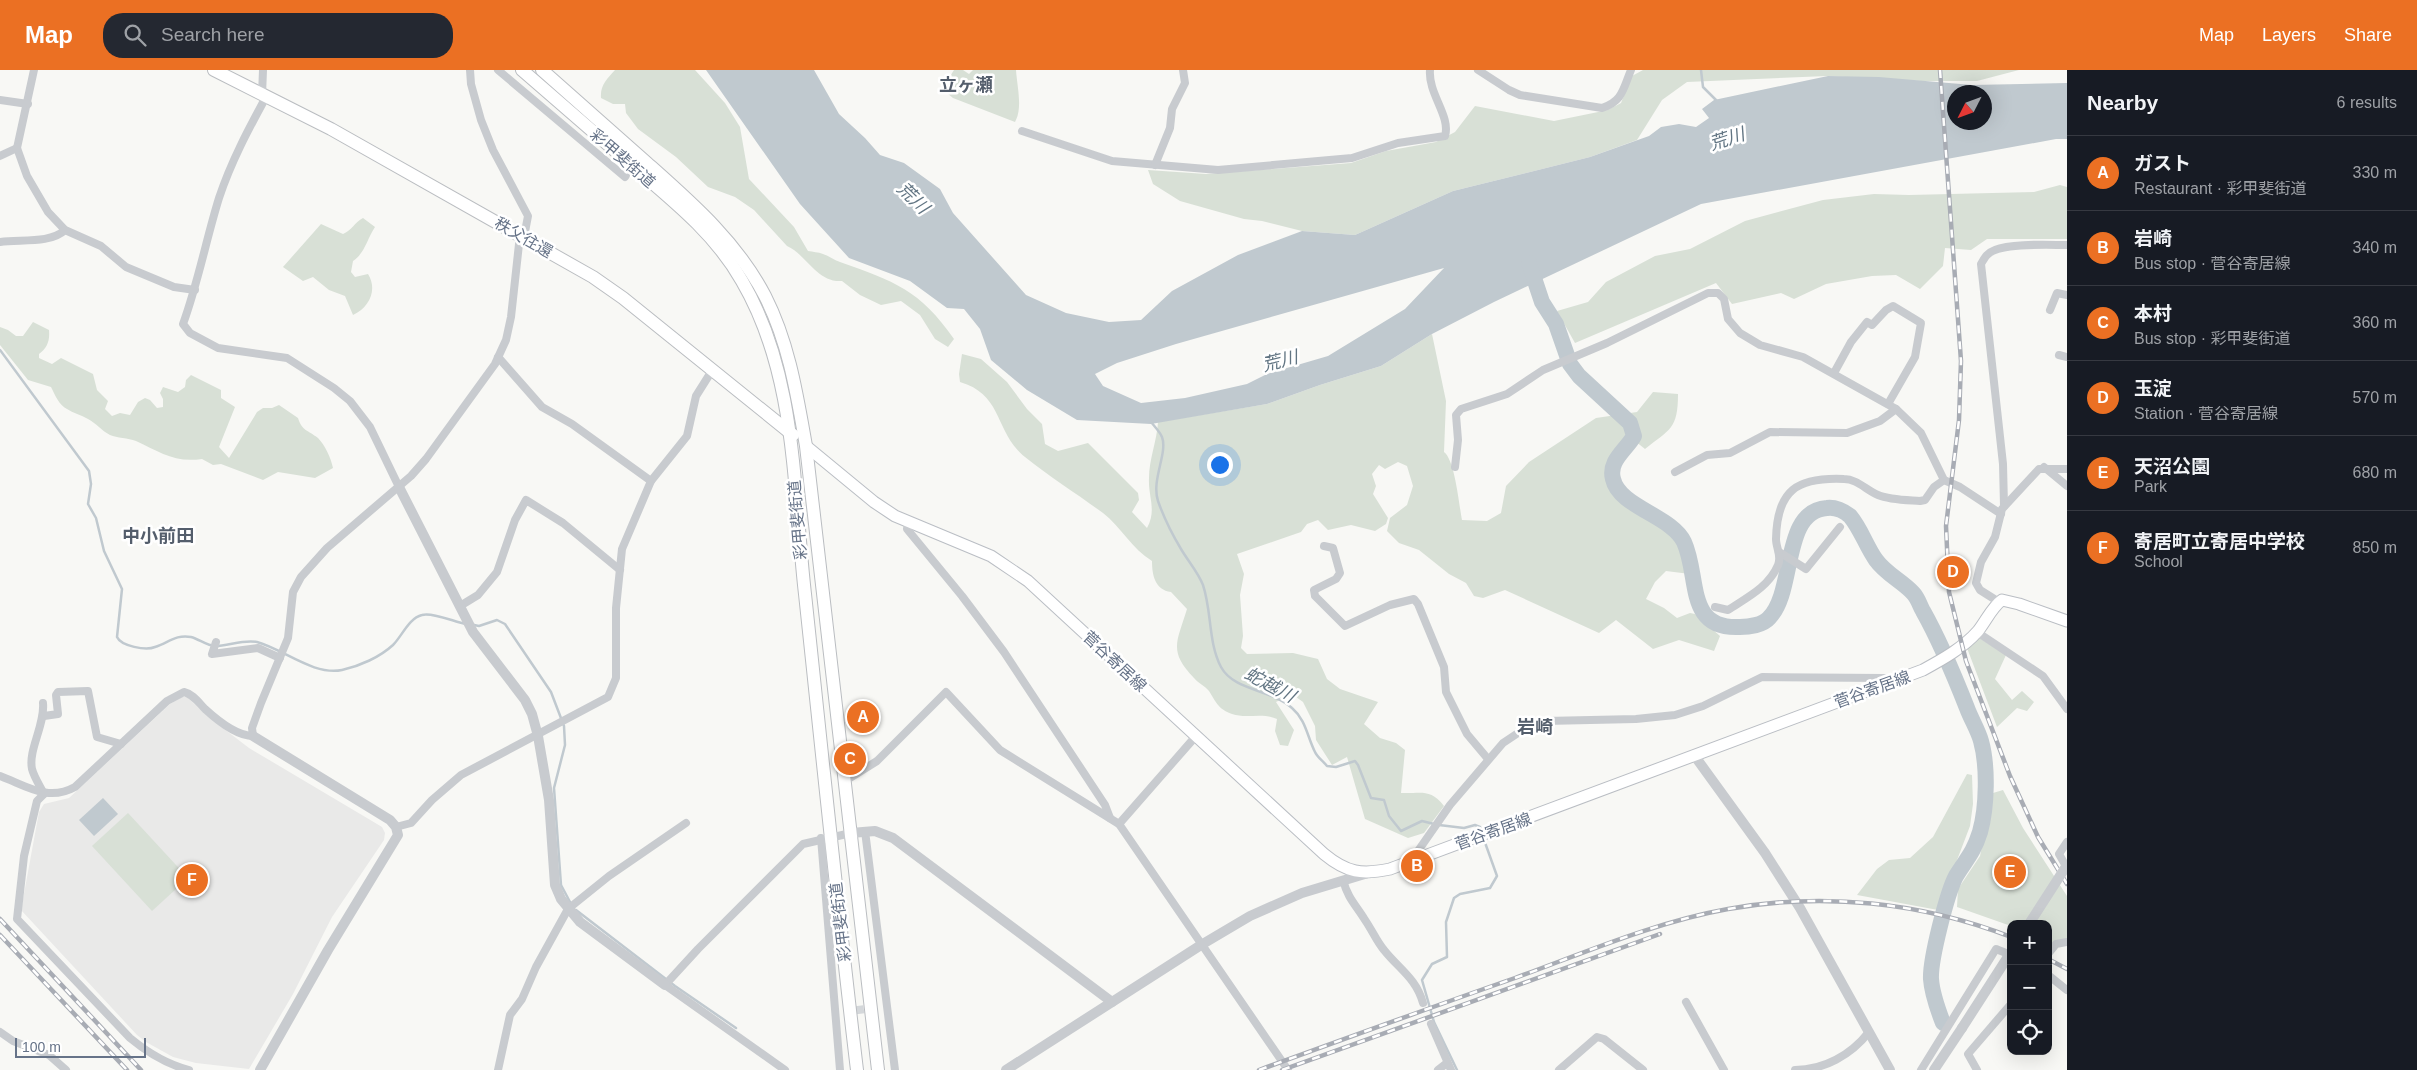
<!DOCTYPE html>
<meta charset="utf-8">
<style>
:root{--surface:#171b24;--page:#242831;--text:#f1f3f6;--muted:#9ea1a6;--line:#363941;--accent:#eb7023}
body{margin:0;font-family:Arial,"Noto Sans JP",sans-serif;background:var(--page);color:var(--text)}
.controls{position:absolute;right:15px;bottom:15px;display:grid;overflow:hidden;border-radius:10px;box-shadow:0 5px 20px #0002}
.controls button{width:45px;height:45px;display:grid;place-items:center;padding:0;border:0;border-bottom:1px solid var(--line);background:var(--surface);color:var(--text);font:25px sans-serif}
.compass{position:absolute;left:1947px;top:15px;width:45px;height:45px;border-radius:50%;background:var(--surface);box-shadow:0 5px 20px #0002;rotate:228deg}
.scale{position:absolute;left:15px;bottom:12px;width:131px;box-sizing:border-box;padding-left:5px;border:2px solid #667388;border-top:0;font-size:14px;line-height:18px;white-space:nowrap;color:#667388;-webkit-text-stroke:4px #fff;paint-order:stroke}
.you{position:absolute;left:1219px;top:394px;width:18px;height:18px;margin:-12px;border:4px solid #fff;border-radius:50%;background:#1a73e8;box-shadow:0 0 0 8px #1a73e833}
.badge{display:grid;place-items:center;width:32px;height:32px;border-radius:50%;background:var(--accent);color:#fff;font-size:16px;font-weight:700}
.pin{position:absolute;translate:-50% -50%;border:2px solid #fff;box-shadow:0 1px 5px #0006}
.list{margin:0;padding:0;list-style:none}
h2{display:flex;justify-content:space-between;align-items:center;height:65px;margin:0;padding:0 20px;font-size:21px}
h2 small{font-size:16px;font-weight:400;color:var(--muted)}
.list li{display:grid;grid-template-columns:32px 1fr auto;gap:15px;align-items:center;box-sizing:border-box;height:75px;padding:0 20px;border-top:1px solid var(--line)}
.list b{display:block;font-size:19px;white-space:nowrap}
.list p{margin:0;font-size:16px;white-space:nowrap;color:var(--muted)}
.list em{font-size:16px;font-style:normal;color:var(--muted)}
.icon{flex:none;width:28px;height:28px;fill:none;stroke:currentColor;stroke-width:2;stroke-linecap:round;stroke-linejoin:round}
.map{position:relative;flex:none;width:2067px;height:1000px;overflow:hidden}
header{display:flex;align-items:center;gap:30px;box-sizing:border-box;height:70px;padding:0 25px;background:var(--accent);color:#fff}
header strong{font-size:24px}
nav{display:flex;gap:28px;margin-inline-start:auto;font-size:18px}
.search{width:350px;height:45px;background:var(--page);display:flex;align-items:center;gap:12px;box-sizing:border-box;padding:0 18px;border-radius:20px;color:var(--muted);font-size:19px}
main{display:flex}
aside{flex:1;background:var(--surface)}
.map>svg:first-child{display:block}
.built{fill:#e9e9e8}
.green{fill:#d8e0d6}
.water{fill:#c0c9cf;fill-rule:evenodd}
.lines{fill:none;stroke-linecap:round;stroke-linejoin:round}
.stream{stroke:#c0c9cf;stroke-width:2.5}
.river{stroke:#c0c9cf;stroke-width:16}
.minor-tunnel{stroke:#d4d7da;stroke-width:8;stroke-dasharray:8 4;stroke-linecap:butt}
.secondary-casing{stroke:#babec4;stroke-width:13}
.trunk-casing{stroke:#babdc1;stroke-width:14}
.minor{stroke:#c8cbcf;stroke-width:8}
.tertiary{stroke:#c8cbcf;stroke-width:10}
.secondary{stroke:#fff;stroke-width:11}
.trunk{stroke:#fff;stroke-width:12}
.rail-casing{stroke:#a8acb4;stroke-width:4.5}
.rail{stroke:#fff;stroke-width:2.5;stroke-dasharray:8;stroke-linecap:butt}
.tertiary-bridge{stroke:#c8cbcf;stroke-width:10}
.labels{text-anchor:middle;stroke-width:5;stroke-linejoin:round;paint-order:stroke}
.street-label{font-size:16px;fill:#667388;stroke:#fff}
.neighbourhood-label{font-size:18px;font-weight:bold;fill:#545e6c;stroke:#fff}
.water-label{font-size:18px;font-style:italic;fill:#627583;stroke:#fff}
</style>
<header>
<strong>Map</strong>
<div class="search"><svg class="icon" aria-label="search" viewBox="0 0 24 24"><circle cx="10" cy="10" r="6"/><path d="M15 15l6 6"/></svg>Search here</div>
<nav><a>Map</a><a>Layers</a><a>Share</a></nav>
</header>
<main>
<div class="map">
<svg width="2067" height="1000" viewBox="0 0 2067 1000">
<rect width="100%" height="100%" fill="#f8f8f5"/>
<polygon class="built" points="182,627 187,627 206,645 249,678 372,751 382,757 385,763 384,770 332,847 293,924 249,999 196,993 173,987 146,972 137,965 21,840 39,742 44,734 69,728 170,634"/>
<g class="green">
<path d="M 615,0 L 695,0 L 725,33 L 740,57 L 749,109 L 794,157 L 808,181 C 813,182 818,182 823,184 C 829,186 834,190 840,192 C 894,211 920,220 954,269 L 948,277 L 935,269 L 920,245 L 901,231 L 881,235 L 860,225 L 842,211 C 817,213 807,185 787,176 L 754,140 L 735,127 L 708,117 L 676,87 L 638,59 L 626,43 L 625,34 L 613,34 L 601,28 C 600,15 607,9 615,0 Z"/>
<path d="M 954,0 L 963,0 L 969,4 L 973,0 L 1016,0 C 1017,16 1023,38 1015,52 L 953,28 L 942,19 Z"/>
<polygon points="1643,0 2019,0 1977,11 1921,11 1827,6 1687,12 1662,30 1637,70 1590,87 1453,121 1355,165 1302,161 1262,151 1244,149 1180,131 1153,114 1148,100 1206,104 1351,93 1386,81 1436,72 1455,62 1475,36 1554,51 1608,40 1621,33 1632,6"/>
<polygon points="2060,115 2067,117 2067,169 1987,169 1971,180 1945,178 1943,196 1920,219 1896,205 1872,206 1826,214 1794,229 1781,223 1732,234 1716,213 1575,273 1557,241 1588,232 1606,212 1655,186 1690,179 1745,151 1823,130 1874,124 1909,125 2034,122"/>
<path d="M 363,148 L 375,157 C 367,169 365,183 353,191 L 351,202 L 355,207 L 368,204 C 378,220 369,238 353,245 L 345,226 L 329,220 L 313,207 L 303,211 L 283,197 L 321,154 L 343,164 C 351,161 355,152 363,148 Z"/>
<path d="M 33,252 L 49,260 C 50,271 47,278 39,284 L 39,288 L 52,294 L 61,288 L 93,304 L 97,320 L 108,331 L 105,339 L 112,346 L 120,343 L 130,345 L 138,332 L 145,328 L 150,330 L 157,338 L 163,337 L 163,329 L 160,323 L 163,317 L 178,322 L 185,317 L 186,310 L 191,305 L 221,320 L 221,328 L 235,337 L 219,377 L 229,388 L 257,342 L 263,338 L 272,338 L 279,335 L 298,348 C 302,361 308,360 318,368 C 325,375 331,388 333,398 L 315,408 L 278,402 L 263,410 L 221,394 L 213,395 L 202,389 C 174,393 160,382 136,371 C 128,368 117,368 110,365 C 102,361 96,353 88,349 C 81,345 73,343 67,339 C 59,335 55,325 51,317 L 28,310 L 0,275 L 0,257 L 8,260 L 16,266 L 23,266 Z"/>
<path d="M 1432,264 L 1446,331 L 1444,382 C 1455,390 1459,435 1462,450 L 1487,451 L 1501,443 L 1506,416 L 1529,392 L 1596,348 L 1637,342 L 1653,322 L 1678,324 C 1678,359 1670,359 1645,379 L 1635,371 L 1619,381 L 1608,402 C 1610,412 1617,419 1620,429 L 1675,464 L 1686,483 L 1690,504 L 1666,501 L 1655,512 L 1646,529 L 1664,538 L 1677,548 L 1690,543 L 1695,544 L 1720,566 L 1714,581 L 1679,570 L 1653,579 L 1616,550 L 1599,563 L 1505,520 L 1483,528 L 1474,526 L 1466,513 L 1449,504 L 1419,480 L 1399,473 L 1387,461 L 1390,448 L 1407,435 L 1413,416 L 1407,396 L 1398,392 L 1385,399 L 1379,395 L 1372,404 L 1376,416 L 1373,424 L 1388,448 L 1386,454 L 1375,461 L 1351,455 L 1328,460 L 1318,450 L 1307,454 L 1301,462 L 1237,484 L 1244,504 L 1240,525 L 1243,566 L 1241,578 L 1247,584 L 1293,583 L 1318,589 L 1327,609 L 1340,619 L 1378,632 L 1364,654 L 1380,668 L 1396,673 L 1405,680 L 1401,723 C 1421,724 1430,718 1444,736 L 1424,763 L 1408,768 L 1365,749 L 1347,687 L 1332,695 L 1316,670 L 1315,656 L 1303,632 L 1292,624 L 1276,632 L 1294,660 L 1288,676 L 1280,675 L 1275,661 L 1277,649 C 1262,642 1247,649 1232,644 C 1218,639 1216,632 1209,621 C 1205,616 1198,613 1194,608 C 1168,581 1177,572 1187,539 L 1171,522 C 1155,520 1152,505 1152,491 C 1132,479 1121,457 1103,443 C 1077,424 1050,407 1025,387 C 994,362 1004,325 960,312 L 959,304 L 962,284 L 981,289 L 1007,312 L 1027,339 L 1042,354 L 1045,374 L 1058,381 L 1088,373 L 1138,423 L 1139,430 L 1132,442 L 1147,458 C 1157,440 1148,427 1149,408 C 1149,389 1157,371 1158,352 L 1267,334 L 1320,315 L 1381,296 Z"/>
<polygon points="1978,567 2006,585 1995,609 2012,630 2022,621 2034,632 2027,641 2017,638 1997,657 1967,578"/>
<polygon points="1967,704 1972,705 1973,734 1970,756 1938,840 1857,825 1877,799 1889,790 1910,788 1933,767"/>
<polygon points="2003,720 2023,758 2067,826 2067,869 2051,874 2048,872 2048,854 2011,854 2011,856 1957,837 1958,819 1980,786 1993,723"/>
<polygon points="128,743 188,808 152,841 92,776"/>
</g>
<g class="water">
<path d="M 706,0 L 814,0 L 839,44 L 865,68 L 880,85 L 904,93 L 940,119 L 953,143 L 1026,225 L 1066,243 L 1109,252 L 1141,250 L 1172,221 L 1238,185 L 1302,161 L 1355,165 L 1453,121 L 1590,87 L 1649,66 L 1661,57 L 1679,54 L 1696,57 L 1709,48 L 1702,39 L 1714,30 L 1828,6 L 1879,7 L 1972,15 L 2067,13 L 2067,69 L 2056,69 L 1701,134 L 1494,232 L 1432,264 L 1381,296 L 1320,315 L 1267,334 L 1151,354 L 1077,350 L 1027,320 L 991,290 L 980,259 L 964,239 L 947,238 L 910,211 L 849,188 L 800,134 ZM 1954,22 L 1984,22 L 1984,52 L 1954,52 ZM 1444,198 L 1405,239 L 1328,286 L 1267,304 L 1247,314 L 1185,328 L 1141,333 L 1103,316 L 1095,304 L 1117,293 L 1176,274 Z"/>
<polygon points="103,728 118,744 94,766 79,750"/>
</g>
<g class="lines">
<g class="stream">
<polyline points="1701,0 1703,17 1718,32"/>
<path d="M 0,280 L 89,401 L 91,414 L 88,434 L 96,448 L 104,481 L 122,519 L 117,567 C 121,576 146,581 155,577 C 168,573 176,564 191,567 C 199,569 207,576 215,576 C 228,576 244,569 257,572 C 283,579 314,606 342,600 C 360,596 380,587 393,575 C 402,566 409,548 422,545 C 432,542 455,552 466,554"/>
<path d="M 1151,352 C 1155,357 1160,362 1162,367 C 1168,383 1151,410 1158,431 C 1164,448 1172,464 1181,479 C 1188,491 1198,502 1203,515 C 1212,542 1208,572 1221,597 C 1234,621 1271,619 1292,638 C 1306,650 1307,666 1315,682 C 1317,687 1323,691 1327,696 L 1336,697 L 1355,691 L 1358,695 L 1371,728 L 1384,730 L 1389,746 L 1401,761 L 1422,751 L 1434,754"/>
<polyline points="474,555 479,556 497,550 505,554 551,622 564,656 565,675 554,718 561,815 570,832"/>
<polyline points="1439,755 1464,758 1475,755 1480,757 1482,761"/>
<polyline points="576,840 675,916 736,958"/>
<polyline points="1457,1000 1434,952 1422,910 1432,894 1447,887 1446,852 1454,828 1460,824 1490,818 1497,806 1483,767"/>
</g>
<path class="river" d="M 1529,193 L 1542,232 L 1556,254 L 1570,294 L 1579,306 L 1630,353 L 1634,366 C 1626,380 1608,391 1613,409 C 1619,437 1672,446 1684,472 C 1700,507 1685,560 1740,557 C 1749,557 1763,555 1769,548 C 1796,521 1781,441 1827,438 C 1835,437 1844,441 1850,446 C 1861,459 1866,476 1876,490 C 1886,504 1902,511 1913,523 C 1918,528 1920,536 1923,541 C 1941,573 1954,605 1967,638 C 1971,649 1978,660 1981,671 C 1988,696 1987,737 1980,762 C 1973,784 1967,788 1956,806 C 1947,823 1930,890 1931,909 C 1932,924 1938,940 1943,953"/>
<polyline class="minor-tunnel" points="844,942 879,937"/>
<g class="secondary-casing">
<path id="secondary" d="M 806,376 L 874,432 L 895,446 L 991,486 L 1028,511 L 1324,784 C 1347,803 1362,805 1390,799 L 1923,600 C 1943,589 1963,578 1978,561 C 1986,551 1992,537 2002,530 L 2019,534 L 2067,551"/>
</g>
<g class="trunk-casing">
<g id="trunk">
<polyline points="214,0 331,59 593,207 623,228 793,365"/>
<path d="M 522,0 C 560,33 598,66 635,98 C 675,132 716,165 742,211 C 797,305 793,419 805,524 C 822,683 838,842 857,1000"/>
<path d="M 542,0 C 577,31 612,62 647,93 C 692,133 737,172 765,226 C 789,273 797,325 806,376 L 878,1000"/>
</g>
</g>
<g class="minor">
<polyline points="34,0 17,78 27,106 48,142 65,160 101,176 126,197 174,217 195,220"/>
<polyline points="470,0 471,14 481,50 493,80 528,146 524,167"/>
<polyline points="498,0 625,107 634,92"/>
<path d="M 1478,0 L 1509,20 L 1520,25 L 1602,38 C 1623,31 1623,19 1631,0"/>
<polyline points="262,25 263,0"/>
<path d="M 266,27 C 248,60 231,92 219,128 C 206,170 198,213 183,254 L 190,263 L 218,278 L 287,288 L 334,318 L 350,331 L 370,357 L 399,417"/>
<polyline points="0,30 28,34"/>
<path d="M 1022,61 L 1112,91 L 1218,100 L 1352,88 L 1398,73 L 1445,66 C 1451,46 1428,24 1430,0"/>
<polyline points="0,86 17,78"/>
<polyline points="1155,95 1170,58 1172,39 1185,13 1183,0"/>
<path d="M 0,172 C 20,169 50,174 65,160"/>
<polyline points="2050,240 2057,223 2067,225"/>
<polyline points="2059,285 2067,287"/>
<polyline points="498,287 542,337 572,354 651,411"/>
<polyline points="1834,303 1851,272 1867,252 1872,255 1886,240 1893,236 1921,253 1915,287 1888,334"/>
<polyline points="1455,397 1458,370 1456,345 1461,339 1507,324 1543,300 1607,273 1708,223 1718,223 1724,229 1728,249 1740,263 1760,275 1803,287 1896,339 1921,363 1944,410 1960,417 2001,444"/>
<polyline points="2044,397 2067,416"/>
<polyline points="1675,402 1707,385 1730,383 1770,362 1847,363 1880,351 1896,339"/>
<path d="M 2004,436 L 2003,394 L 1981,194 C 1985,187 1987,183 1995,180 C 2011,173 2049,175 2067,175"/>
<polyline points="908,451 907,459 962,526 1004,582 1105,735 1110,748"/>
<polyline points="1324,476 1333,478 1340,503 1336,509 1314,520 1315,526 1345,556 1390,535 1414,529 1418,534 1444,597 1446,622 1467,664 1488,689"/>
<polyline points="1779,482 1806,499 1840,457"/>
<polyline points="1999,532 1980,520 1976,513 1981,492 1995,467 2002,439 2039,399 2067,399"/>
<polyline points="460,536 478,525 497,502 515,450 526,430 563,453 620,500"/>
<path d="M 1715,537 L 1728,540 C 1746,528 1769,517 1778,495 C 1782,486 1776,478 1776,469 C 1777,420 1797,407 1844,409 C 1857,409 1866,420 1878,425 C 1890,430 1906,430 1920,431 L 1925,430 L 1934,417 L 1944,410"/>
<polyline points="1977,562 2043,606 2067,639"/>
<polyline points="216,572 212,584 258,578 280,588"/>
<path d="M 43,633 C 45,655 28,680 32,699 C 34,707 40,716 44,724"/>
<polyline points="44,646 58,644 56,625 58,622 88,621 97,667 121,674"/>
<path d="M 0,706 C 27,716 48,732 75,717 L 167,631 L 184,622 C 193,624 199,633 205,639 C 217,650 236,666 253,666 L 252,658 L 261,633 L 288,568 L 293,522 L 301,507 L 327,478 L 411,406 L 426,389 L 495,294 L 506,270 L 511,247 L 520,165"/>
<polyline points="845,711 877,691 946,622 1000,680 1119,754 1288,1000"/>
<path d="M 44,724 L 37,731 L 24,786 L 17,849 L 130,968 C 148,983 166,994 189,1000"/>
<polyline points="1119,754 1196,666"/>
<polyline points="396,757 411,753 432,730 461,705 608,627 616,608 616,538 622,479 651,411 687,366 696,326 713,299"/>
<polyline points="865,761 895,1000"/>
<polyline points="821,768 840,1000"/>
<polyline points="2067,772 2059,784 2067,798"/>
<polyline points="1411,791 1450,735 1503,673 1521,661 1545,651 1636,649 1675,645 1703,636 1762,607 1884,608 1885,614"/>
<path d="M 1343,810 C 1348,829 1356,835 1365,850 C 1372,860 1377,872 1384,880 C 1399,899 1416,908 1423,933"/>
<polyline points="2048,884 2056,874 2067,872"/>
<polyline points="2048,905 2067,920"/>
<polyline points="1686,932 1724,1000"/>
<polyline points="1431,954 1451,1000"/>
<polyline points="0,962 13,971 49,985 66,1000"/>
<polyline points="498,1000 510,945 522,929 536,897 568,839 609,806 686,753"/>
<polyline points="785,1000 665,915 698,879 803,774 851,763"/>
<polyline points="1438,1000 1447,993"/>
<polyline points="1559,1000 1597,967 1604,969 1643,1000"/>
<path d="M 1795,1000 C 1824,1000 1851,985 1869,962"/>
<polyline points="1921,1000 1996,879 2011,885"/>
<polyline points="1977,1000 1968,984 2011,934"/>
</g>
<g class="tertiary">
<polyline points="399,417 473,562 525,630 532,644 538,666 549,730 555,815 561,829 580,852 665,915"/>
<polyline points="253,666 390,750 396,757 398,765 328,880 260,1000"/>
<polyline points="1694,685 1765,783 1800,838 1890,1000"/>
<polyline points="851,763 875,761 893,768 1112,932"/>
<polyline points="1006,1000 1201,875 1250,846 1302,823 1368,803"/>
<polyline points="1934,1000 1962,958"/>
</g>
<use href="#secondary" class="secondary"/>
<use href="#trunk" class="trunk"/>
<g class="rail-casing">
<g id="rail">
<polyline points="1940,0 1961,291 1959,350 1946,456 1949,522 1966,591 2010,706 2038,767 2067,814"/>
<polyline points="0,849 141,1000"/>
<polyline points="0,865 127,1000"/>
<polyline points="2048,889 2067,899"/>
<path d="M 1259,1000 C 1344,969 1429,938 1515,908 C 1584,883 1655,852 1728,839 C 1823,822 1921,832 2011,867"/>
<polyline points="1282,1000 1660,864"/>
</g>
</g>
<use href="#rail" class="rail"/>
<g class="tertiary-bridge">
<polyline points="2029,854 2067,795"/>
<polyline points="1962,958 2011,882"/>
</g>
</g>
<g class="labels">
<g class="street-label">
<text transform="translate(623 88) rotate(41)" y="6">彩甲斐街道</text>
<text transform="translate(524 167) rotate(30)" y="6">秩父往還</text>
<text transform="translate(797 450) rotate(-95)" y="6">彩甲斐街道</text>
<text transform="translate(1115 591) rotate(43)" y="6">菅谷寄居線</text>
<text transform="translate(1872 619) rotate(-20)" y="6">菅谷寄居線</text>
<text transform="translate(1493 761) rotate(-20)" y="6">菅谷寄居線</text>
<text transform="translate(840 852) rotate(-97)" y="6">彩甲斐街道</text>
</g>
<g class="neighbourhood-label">
<text x="966" y="21">立ヶ瀬</text>
<text x="158" y="472">中小前田</text>
<text x="1535" y="663">岩崎</text>
</g>
<g class="water-label">
<text transform="translate(1727 69) rotate(-18)" y="6">荒川</text>
<text transform="translate(913 128) rotate(44)" y="6">荒川</text>
<text transform="translate(1280 291) rotate(-14)" y="6">荒川</text>
<text transform="translate(1270 615) rotate(28)" y="6">蛇越川</text>
</g>
</g>
</svg>
<div class="controls">
<button>+</button>
<button>−</button>
<button><svg class="icon" aria-label="locate" viewBox="0 0 24 24"><circle cx="12" cy="12" r="6"/><path d="M12 2v4M12 18v4M2 12h4M18 12h4"/></svg></button>
</div>
<svg class="compass" viewBox="-18 -18 36 36"><path d="M0-13l5 13h-10z" fill="#e53935"/><path d="M0 13l5-13h-10z" fill="#9ea1a6"/></svg>
<div class="scale">100 m</div>
<div class="you"></div>
<div class="pin badge" style="left:863px;top:647px">A</div>
<div class="pin badge" style="left:1417px;top:796px">B</div>
<div class="pin badge" style="left:850px;top:689px">C</div>
<div class="pin badge" style="left:1953px;top:502px">D</div>
<div class="pin badge" style="left:2010px;top:802px">E</div>
<div class="pin badge" style="left:192px;top:810px">F</div>
</div>
<aside>
<h2>Nearby<small>6 results</small></h2>
<ul class="list">
<li><span class="badge">A</span><div><b>ガスト</b><p>Restaurant · 彩甲斐街道</p></div><em>330 m</em></li>
<li><span class="badge">B</span><div><b>岩崎</b><p>Bus stop · 菅谷寄居線</p></div><em>340 m</em></li>
<li><span class="badge">C</span><div><b>本村</b><p>Bus stop · 彩甲斐街道</p></div><em>360 m</em></li>
<li><span class="badge">D</span><div><b>玉淀</b><p>Station · 菅谷寄居線</p></div><em>570 m</em></li>
<li><span class="badge">E</span><div><b>天沼公園</b><p>Park</p></div><em>680 m</em></li>
<li><span class="badge">F</span><div><b>寄居町立寄居中学校</b><p>School</p></div><em>850 m</em></li>
</ul>
</aside>
</main>
